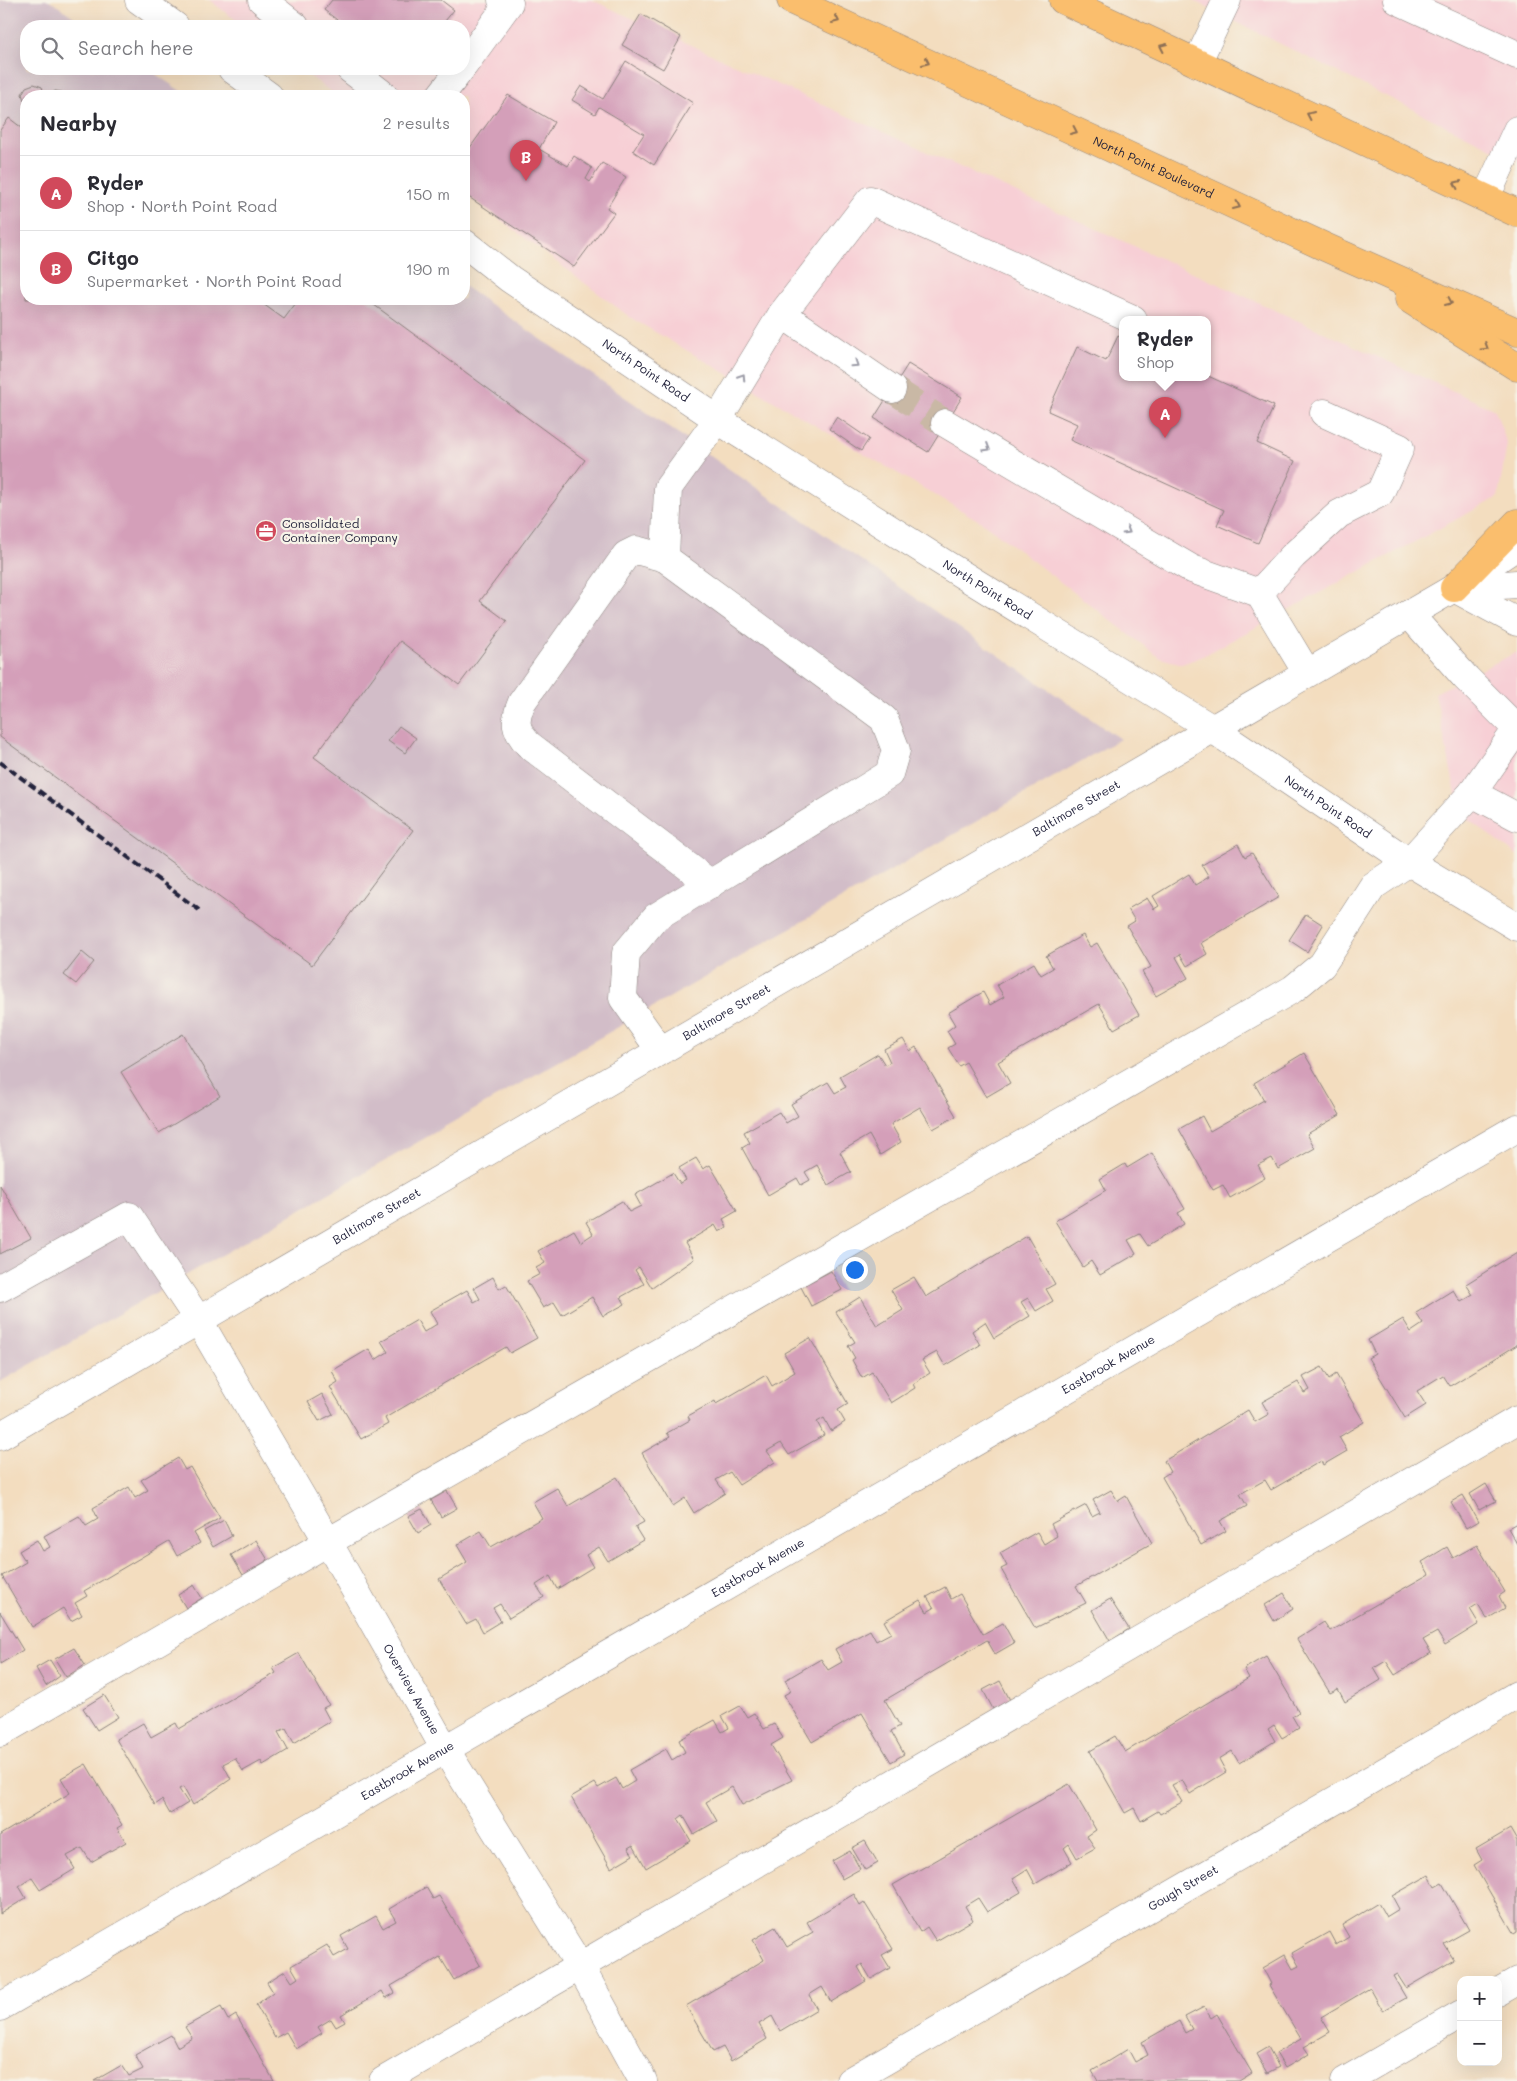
<!DOCTYPE html>
<meta charset="utf-8">
<style>
:root{--surface:#fff;--page:#f2f2f3;--text:#2b2b33;--muted:#7c7c81;--line:#e1e1e2;--accent:#d1495b}
body{margin:0;font-family:Mali,sans-serif;background:var(--page);color:var(--text)}
.controls{position:absolute;right:15px;bottom:15px;display:grid;overflow:hidden;border-radius:10px;box-shadow:0 5px 20px #0002}
.controls button{width:45px;height:45px;display:grid;place-items:center;padding:0;border:0;border-bottom:1px solid var(--line);background:var(--surface);color:var(--text);font:25px sans-serif}
.you{position:absolute;left:854px;top:1269px;width:18px;height:18px;margin:-12px;border:4px solid #fff;border-radius:50%;background:#1a73e8;box-shadow:0 0 0 8px #1a73e833}
.badge{display:grid;place-items:center;width:32px;height:32px;border-radius:50%;background:var(--accent);color:#fff;font-size:16px;font-weight:700}
.pin{position:absolute;translate:-50% -41px;filter:drop-shadow(0 1px 2px #0008)}
.pin::after{content:'';position:absolute;top:26px;width:18px;height:15px;background:inherit;clip-path:polygon(0 0,100% 0,50% 100%)}
.popup{position:absolute;left:1119px;top:316px;width:92px;height:65px;box-sizing:border-box;display:grid;place-content:center;border-radius:10px;background:var(--surface);filter:drop-shadow(0 1px 4px #0005);font-size:16px;white-space:nowrap;color:var(--muted)}
.popup b{font-size:19px;color:var(--text)}
.popup::after{content:'';position:absolute;left:50%;top:100%;margin-left:-10px;border:10px solid transparent;border-top-color:var(--surface)}
.list{margin:0;padding:0;list-style:none}
h2{display:flex;justify-content:space-between;align-items:center;height:65px;margin:0;padding:0 20px;font-size:21px}
h2 small{font-size:16px;font-weight:400;color:var(--muted)}
.list li{display:grid;grid-template-columns:32px 1fr auto;gap:15px;align-items:center;box-sizing:border-box;height:75px;padding:0 20px;border-top:1px solid var(--line)}
.list b{display:block;font-size:19px;white-space:nowrap}
.list p{margin:0;font-size:16px;white-space:nowrap;color:var(--muted)}
.list em{font-size:16px;font-style:normal;color:var(--muted)}
.icon{flex:none;width:28px;height:28px;fill:none;stroke:currentColor;stroke-width:2;stroke-linecap:round;stroke-linejoin:round}
.map{position:relative;flex:none;width:1517px;height:2081px;overflow:hidden}
.search{position:absolute;background:var(--surface);box-shadow:0 5px 20px #0002;left:20px;top:20px;width:450px;height:55px;display:flex;align-items:center;gap:12px;box-sizing:border-box;padding:0 18px;border-radius:20px;color:var(--muted);font-size:19px}
.panel{position:absolute;background:var(--surface);box-shadow:0 5px 20px #0002;left:20px;top:90px;width:450px;height:215px;border-radius:20px}
.map>svg:first-child{display:block}
.built{fill:#f7cfd5;fill-rule:evenodd}
.industrial{fill:#d2bdc8}
.building{fill:#d49fb9}
.lines{fill:none;stroke-linecap:round;stroke-linejoin:round}
.minor-tunnel{stroke:#c9b8a5;stroke-width:28;stroke-dasharray:28 14;stroke-linecap:butt}
.minor-casing{stroke:#8a807d;stroke-width:29}
.major-casing{stroke:#8a807d;stroke-width:29}
.minor{stroke:#fff;stroke-width:28}
.major{stroke:#fabe6d;stroke-width:28}
.rail{stroke:#22223b;stroke-width:4;stroke-dasharray:8 4;stroke-linecap:butt}
.oneway{stroke:#8e7054}
.oneway2{stroke:#9c9ca7}
.labels{text-anchor:middle;stroke-width:4.5;stroke-linejoin:round;paint-order:stroke}
.street-label{font-size:12px;fill:#22223b;stroke:#f7f3e8}
.poi-label{font-size:12px;fill:#22223b;stroke:#f7f3e8;text-anchor:start}
</style>
<div class="map">
<svg width="1517" height="2081" viewBox="0 0 1517 2081">
<rect width="100%" height="100%" fill="#f7f3e8"/>
<filter id="ink" filterUnits="userSpaceOnUse"><feTurbulence type="fractalNoise" baseFrequency=".02" numOctaves="2"/><feDisplacementMap in="SourceGraphic" scale="10" xChannelSelector="R" yChannelSelector="G"/><feConvolveMatrix kernelMatrix="1 2 1 2 8 2 1 2 1" color-interpolation-filters="sRGB"/></filter>
<filter id="wash" filterUnits="userSpaceOnUse"><feTurbulence type="fractalNoise" baseFrequency=".0096" numOctaves="4" result="noise"/><feDisplacementMap in="SourceGraphic" scale="20" xChannelSelector="R" yChannelSelector="G"/><feGaussianBlur stdDeviation="1.12" result="paint"/><feColorMatrix in="noise" values="0 0 0 0 0 0 0 0 0 0 0 0 0 0 0 0 0 1.4 0 .05"/><feComposite in="paint" operator="in"/></filter>
<g filter="url(#wash)">
<rect width="100%" height="100%" fill="#f3ddbf"/>
<g class="built">
<path d="M 209,0 L 592,0 L 1495,410 L 1507,444 L 1498,497 L 1201,657 L 1182,664 L 1160,658 L 983,523 L 631,318 L 464,192 L 464,96 L 337,96 L 300,69 L 464,69 L 464,26 L 244,26 ZM 1122,319 L 1208,319 L 1208,377 L 1122,377 Z"/>
<polygon points="1192,0 1517,0 1517,161"/>
<polygon points="1517,652 1517,855 1460,814 1435,693"/>
</g>
<polygon class="industrial" points="0,0 49,0 87,26 26,26 26,69 148,69 188,96 26,96 26,299 464,299 464,286 1120,739 0,1382"/>
<g id="blocks">
<g class="building">
<polygon points="332,0 441,0 454,10 441,26 345,26 324,10"/>
<polygon points="641,14 681,37 663,69 622,45"/>
<polygon points="626,61 693,103 654,165 633,151 644,134 599,107 595,114 572,100 581,86 603,99"/>
<polygon points="34,84 42,87 45,96 26,96 26,106 22,94 26,87"/>
<polygon points="55,91 62,92 66,96 49,96"/>
<polygon points="508,95 554,122 539,149 568,166 574,156 592,168 586,179 590,182 602,163 626,177 607,208 614,213 574,267 464,194 464,156"/>
<polygon points="9,118 26,131 26,299 256,299 284,319 299,299 366,299 585,460 480,601 507,621 459,685 400,641 314,757 413,830 312,965 0,737 0,130"/>
<polygon points="1118,336 1122,338 1122,377 1208,376 1274,406 1257,443 1295,461 1258,543 1217,525 1224,510 1070,440 1077,424 1048,411 1077,347 1106,361"/>
<polygon points="908,364 962,397 928,452 874,418"/>
<polygon points="837,417 869,439 861,451 829,429"/>
<polygon points="399,726 416,738 405,753 388,741"/>
<polygon points="1238,844 1245,857 1252,853 1279,897 1201,943 1207,954 1187,966 1180,954 1176,957 1188,978 1156,996 1142,972 1151,967 1127,926 1135,921 1128,909 1147,898 1154,909 1159,906 1153,896 1189,874 1195,885 1209,877 1202,865"/>
<polygon points="1306,914 1323,925 1307,952 1289,940"/>
<polygon points="1083,935 1090,947 1097,943 1139,1015 1114,1029 1099,1004 998,1062 1010,1083 986,1097 966,1062 959,1066 948,1048 955,1044 947,1031 955,1025 948,1013 983,992 990,1005 1004,997 997,985 1034,963 1041,975 1053,968 1046,956"/>
<polygon points="82,952 94,962 76,984 64,975"/>
<polygon points="183,1034 220,1096 159,1133 121,1072"/>
<polygon points="903,1039 910,1051 916,1047 956,1116 933,1129 920,1107 891,1124 901,1142 880,1155 869,1135 840,1152 851,1172 828,1185 817,1165 805,1172 810,1180 801,1185 797,1178 768,1195 742,1148 750,1143 744,1132 779,1112 786,1123 798,1116 791,1104 828,1082 835,1093 846,1087 840,1076 878,1054 885,1065 890,1062 884,1049"/>
<polygon points="1304,1053 1340,1115 1307,1134 1315,1148 1278,1169 1272,1158 1258,1165 1265,1178 1230,1198 1223,1185 1213,1190 1179,1129 1202,1116 1210,1131 1264,1100 1254,1083"/>
<polygon points="1152,1153 1185,1209 1178,1213 1184,1224 1148,1246 1140,1234 1128,1240 1136,1254 1100,1275 1091,1261 1083,1267 1055,1221 1106,1190 1100,1179 1125,1164 1127,1168"/>
<polygon points="696,1158 703,1169 710,1165 737,1211 723,1219 727,1227 719,1232 715,1225 685,1243 694,1259 652,1288 639,1267 635,1270 644,1284 621,1297 625,1304 603,1316 592,1297 562,1315 554,1302 543,1308 527,1281 540,1274 536,1268 545,1263 538,1251 574,1230 581,1242 593,1234 586,1222 622,1201 629,1212 641,1206 635,1195 673,1173 680,1184 686,1180 679,1168"/>
<polygon points="0,1185 31,1238 0,1254"/>
<polygon points="1027,1236 1055,1284 1046,1289 1053,1301 1036,1311 1028,1298 1021,1302 1030,1316 994,1338 985,1322 972,1331 980,1345 945,1366 937,1352 922,1360 930,1373 913,1384 915,1388 891,1403 872,1372 862,1378 852,1360 855,1358 848,1346 855,1342 836,1312 860,1297 877,1326 903,1310 891,1290 914,1277 926,1297"/>
<polygon points="1517,1252 1517,1345 1450,1386 1443,1375 1417,1391 1426,1405 1405,1418 1368,1358 1375,1354 1368,1340 1403,1319 1411,1332 1423,1324 1416,1313 1453,1290 1461,1302 1473,1295 1466,1284"/>
<polygon points="831,1271 842,1290 811,1306 801,1287"/>
<polygon points="493,1277 499,1289 506,1285 537,1338 510,1353 506,1347 385,1418 388,1424 361,1439 330,1387 338,1382 332,1371 369,1349 375,1360 388,1352 381,1341 417,1320 424,1332 437,1324 430,1311 467,1290 474,1302 480,1299 474,1288"/>
<polygon points="810,1338 848,1404 838,1410 845,1422 831,1431 824,1418 817,1422 824,1435 789,1455 781,1443 767,1451 775,1462 739,1485 730,1472 716,1480 725,1493 694,1513 685,1498 673,1506 642,1453 670,1437 667,1433 690,1420 688,1416 715,1401 716,1404 766,1375 772,1386 795,1372 784,1353"/>
<polygon points="1322,1367 1329,1379 1336,1374 1364,1422 1339,1437 1347,1451 1323,1465 1321,1461 1271,1490 1265,1480 1240,1494 1247,1506 1220,1521 1226,1531 1201,1545 1162,1477 1170,1472 1164,1461 1248,1410 1255,1422 1269,1414 1262,1402 1298,1382 1304,1393 1310,1390 1303,1377"/>
<polygon points="322,1394 333,1414 319,1421 308,1402"/>
<polygon points="178,1458 185,1470 190,1467 220,1518 194,1533 200,1543 177,1556 169,1541 84,1591 87,1596 75,1603 82,1615 71,1621 63,1608 32,1627 2,1576 26,1562 19,1551 37,1540 43,1551 50,1547 44,1536 79,1516 86,1526 98,1519 93,1508 129,1487 135,1498 148,1490 141,1480"/>
<polygon points="617,1477 644,1522 635,1527 643,1540 608,1561 599,1547 586,1555 593,1567 557,1589 550,1576 536,1585 544,1597 509,1618 500,1604 493,1608 501,1621 483,1632 476,1619 466,1624 439,1579 467,1562 457,1545 481,1531 491,1547 542,1518 533,1502 557,1488 568,1506"/>
<polygon points="1486,1484 1496,1501 1479,1510 1470,1494"/>
<polygon points="1111,1490 1118,1501 1126,1496 1152,1543 1076,1586 1086,1603 1035,1628 1001,1569 1007,1566 1000,1553 1037,1532 1044,1544 1057,1536 1051,1524 1086,1505 1092,1516 1100,1512 1093,1500"/>
<polygon points="447,1491 457,1508 441,1517 431,1500"/>
<polygon points="1463,1495 1478,1521 1466,1528 1451,1502"/>
<polygon points="422,1509 431,1525 418,1533 408,1516"/>
<polygon points="224,1520 232,1536 213,1547 204,1531"/>
<polygon points="1517,1523 1517,1544 1508,1528"/>
<polygon points="256,1540 268,1560 243,1575 231,1555"/>
<polygon points="1477,1545 1505,1592 1499,1596 1505,1608 1487,1619 1478,1604 1470,1609 1479,1624 1445,1645 1437,1632 1423,1640 1431,1653 1395,1675 1386,1661 1374,1668 1381,1680 1345,1702 1338,1689 1330,1693 1297,1639 1324,1622 1330,1631 1429,1574 1422,1562 1447,1547 1453,1558"/>
<polygon points="194,1585 202,1598 186,1608 178,1595"/>
<polygon points="945,1587 951,1599 960,1594 983,1634 1003,1623 1014,1643 995,1654 987,1640 885,1700 900,1726 891,1731 904,1754 891,1762 862,1713 812,1742 784,1695 791,1691 785,1680 821,1659 828,1670 842,1662 835,1649 870,1630 876,1641 891,1633 884,1621 920,1600 927,1612 934,1608 927,1597"/>
<polygon points="1284,1593 1293,1609 1274,1621 1265,1605"/>
<polygon points="1110,1599 1129,1629 1110,1641 1092,1610"/>
<polygon points="0,1612 23,1650 0,1664"/>
<polygon points="74,1648 85,1665 66,1677 55,1659"/>
<polygon points="299,1653 329,1705 323,1708 330,1721 294,1743 286,1728 278,1732 288,1750 263,1765 261,1761 243,1771 235,1758 223,1764 231,1779 193,1805 183,1787 179,1789 188,1803 170,1814 162,1800 155,1805 116,1739 143,1723 151,1737 176,1723 179,1729 276,1673 273,1668"/>
<polygon points="1266,1656 1299,1712 1292,1716 1299,1728 1282,1738 1274,1725 1268,1729 1275,1741 1239,1763 1232,1751 1219,1759 1226,1772 1190,1794 1182,1780 1172,1785 1182,1802 1160,1814 1158,1811 1141,1821 1134,1808 1125,1813 1090,1751 1115,1736 1125,1752 1249,1678 1244,1669"/>
<polygon points="50,1660 60,1676 46,1686 36,1668"/>
<polygon points="1000,1681 1010,1700 993,1709 983,1690"/>
<polygon points="104,1695 118,1717 97,1730 83,1708"/>
<polygon points="740,1706 747,1717 754,1713 764,1729 774,1724 783,1738 771,1745 792,1780 742,1805 732,1787 706,1802 717,1821 694,1834 683,1815 678,1819 691,1841 646,1868 633,1845 628,1848 633,1855 611,1868 571,1797 595,1783 598,1788 616,1778 622,1789 635,1781 629,1770 666,1749 672,1760 685,1752 679,1740 715,1720 722,1732 729,1728 722,1716"/>
<polygon points="86,1764 122,1825 117,1828 126,1842 91,1862 82,1848 67,1856 75,1869 40,1890 32,1878 19,1886 26,1898 0,1914 0,1835 70,1793 61,1778"/>
<polygon points="1069,1784 1096,1830 1087,1836 1095,1848 1077,1858 1069,1844 1064,1848 1072,1862 1035,1884 1027,1869 1013,1878 1021,1892 987,1912 978,1898 965,1906 973,1920 936,1941 927,1927 920,1932 893,1885"/>
<polygon points="1510,1829 1517,1841 1517,1932 1514,1934 1474,1865 1482,1860 1476,1849"/>
<polygon points="865,1841 878,1863 865,1870 852,1848"/>
<polygon points="850,1851 860,1869 842,1879 832,1861"/>
<polygon points="1429,1875 1435,1887 1442,1883 1469,1930 1444,1944 1454,1960 1406,1988 1397,1974 1393,1976 1406,1998 1383,2011 1370,1988 1321,2017 1330,2032 1304,2047 1309,2054 1285,2068 1276,2053 1301,2039 1269,1985 1271,1984 1263,1968 1285,1955 1293,1969 1299,1966 1292,1953 1329,1932 1336,1945 1349,1937 1342,1925 1378,1903 1386,1917 1399,1909 1392,1896"/>
<polygon points="426,1887 433,1899 439,1896 480,1965 454,1980 440,1957 391,1986 395,1993 386,1998 382,1991 341,2015 345,2022 336,2027 331,2019 318,2027 322,2033 296,2049 286,2032 275,2038 256,2005 273,1992 267,1982 285,1971 292,1982 298,1978 291,1966 327,1945 334,1957 348,1949 341,1936 376,1916 383,1928 396,1921 389,1909"/>
<polygon points="854,1894 860,1905 864,1902 893,1949 882,1955 890,1968 871,1979 862,1964 858,1967 866,1981 831,2002 822,1987 809,1995 817,2009 780,2031 772,2016 759,2024 767,2039 731,2061 723,2047 713,2052 686,2006 764,1960 753,1940 775,1927 787,1947 813,1932 807,1922"/>
<polygon points="221,2007 228,2020 236,2015 274,2081 94,2081 122,2065 129,2076 143,2069 135,2055 171,2035 177,2047 192,2038 185,2027"/>
<polygon points="1204,2007 1211,2018 1217,2014 1252,2073 1239,2081 1098,2081 1092,2071 1128,2049 1135,2062 1148,2055 1142,2042 1179,2021 1185,2033 1192,2029 1185,2017"/>
<polygon points="1268,2047 1279,2067 1267,2073 1256,2054"/>
</g>
</g>
</g>
<g filter="url(#ink)">
<use href="#blocks" fill-opacity="0" stroke="#8a807d" stroke-width="1"/>
<g class="lines">
<polyline class="minor-tunnel" points="892,389 945,423"/>
<g class="minor-casing">
<g id="minor">
<polyline points="139,0 175,26"/>
<polyline points="262,0 295,26"/>
<polyline points="1397,0 1517,55"/>
<polyline points="1197,63 1227,0"/>
<polyline points="464,65 509,3 502,0"/>
<polyline points="232,69 269,96"/>
<polyline points="350,69 385,96"/>
<polyline points="440,96 461,69"/>
<polyline points="1486,197 1517,130"/>
<path id="s1" d="M 464,243 L 510,279 L 729,427 L 942,562 L 1211,728 L 1409,862 L 1517,927"/>
<polyline points="782,314 870,200 1133,319"/>
<polyline points="945,423 1192,569 1259,593 1307,673"/>
<path d="M 665,558 L 636,550 L 626,555 L 522,702 C 514,721 514,729 529,745 L 711,884"/>
<polyline points="1454,588 1517,622"/>
<polyline points="1455,588 1517,584"/>
<polyline points="1259,593 1293,556 1339,514 1380,493 1400,448 1324,413"/>
<polyline points="1409,614 1465,677 1517,729"/>
<polyline points="1472,793 1517,817"/>
<polyline points="660,1050 623,998 626,953 656,917 889,774 896,750 884,719 665,558 668,488 718,419 782,314 892,389"/>
<path id="s2" d="M 0,1288 L 129,1216 L 199,1321 L 328,1542 L 445,1749 L 581,1968 L 643,2081"/>
<path id="s3" d="M 0,1436 L 1454,588 L 1517,546"/>
<polyline points="0,1733 328,1542 1293,989 1322,965 1373,886 1409,862 1472,793 1517,729"/>
<polyline points="1498,1992 1517,1981"/>
<path id="s4" d="M 0,2007 L 1517,1128"/>
<polyline points="383,2081 1517,1420"/>
<path id="s5" d="M 850,2081 L 1517,1695"/>
<polyline points="1345,2081 1461,2014"/>
</g>
</g>
<g class="major-casing">
<g id="major">
<path id="s6" d="M 791,0 L 1325,247 L 1517,332"/>
<polyline points="1063,0 1517,213"/>
<polyline points="1409,299 1517,367"/>
<polyline points="1454,588 1517,523"/>
</g>
</g>
<use href="#minor" class="minor"/>
<use href="#major" class="major"/>
<polyline class="rail" points="0,762 199,910"/>
</g>
<defs><path id="oneway-chevron" d="M-2-3.5L2.5 0L-2 3.5" fill="none" stroke-width="1.6" stroke-linecap="round" stroke-linejoin="round" transform="scale(1.25)"/></defs>
<g class="oneway">
<use href="#oneway-chevron" transform="translate(836 20) rotate(25)"/>
<use href="#oneway-chevron" transform="translate(1163 47) rotate(-155)"/>
<use href="#oneway-chevron" transform="translate(926 62) rotate(25)"/>
<use href="#oneway-chevron" transform="translate(1310 115) rotate(-155)"/>
<use href="#oneway-chevron" transform="translate(1074 131) rotate(25)"/>
<use href="#oneway-chevron" transform="translate(1457 184) rotate(-155)"/>
<use href="#oneway-chevron" transform="translate(1237 206) rotate(25)"/>
<use href="#oneway-chevron" transform="translate(1449 302) rotate(24)"/>
<use href="#oneway-chevron" transform="translate(1485 347) rotate(32)"/>
</g>
<g class="oneway2">
<use href="#oneway-chevron" transform="translate(855 364) rotate(34)"/>
<use href="#oneway-chevron" transform="translate(742 377) rotate(-57)"/>
<use href="#oneway-chevron" transform="translate(987 448) rotate(31)"/>
<use href="#oneway-chevron" transform="translate(1127 531) rotate(31)"/>
</g>
</g>
<defs>
<g id="office-disc" transform="scale(1.125)"><circle r="9.5" fill="#d1495b" stroke="#f7f3e8"/><path d="M-6-3h4V-5.5h4V-3h4V5H-6ZM-1-4.5V-3h2v-1.5ZM-6 0V1H6V0Z" fill="#fff"/></g>
</defs>
<g fill-rule="evenodd">
<use href="#office-disc" x="266" y="531"/>
</g>
<g class="labels">
<g class="street-label">
<text dy="4" stroke="none"><textPath href="#s6" startOffset="399">North Point Boulevard</textPath></text>
<text dy="4" stroke="none"><textPath href="#s1" startOffset="222">North Point Road</textPath></text>
<text dy="4" stroke="none"><textPath href="#s1" startOffset="628">North Point Road</textPath></text>
<text dy="4" stroke="none"><textPath href="#s3" startOffset="1246">Baltimore Street</textPath></text>
<text dy="4" stroke="none"><textPath href="#s1" startOffset="1032">North Point Road</textPath></text>
<text dy="4" stroke="none"><textPath href="#s3" startOffset="841">Baltimore Street</textPath></text>
<text dy="4" stroke="none"><textPath href="#s3" startOffset="436">Baltimore Street</textPath></text>
<text dy="4" stroke="none"><textPath href="#s4" startOffset="1281">Eastbrook Avenue</textPath></text>
<text dy="4" stroke="none"><textPath href="#s4" startOffset="876">Eastbrook Avenue</textPath></text>
<text dy="4" stroke="none"><textPath href="#s2" startOffset="699">Overview Avenue</textPath></text>
<text dy="4" stroke="none"><textPath href="#s4" startOffset="471">Eastbrook Avenue</textPath></text>
<text dy="4" stroke="none"><textPath href="#s5" startOffset="385">Gough Street</textPath></text>
</g>
<g class="poi-label">
<text x="282" y="528">Consolidated<tspan x="282" dy="14">Container Company</tspan></text>
</g>
</g>
</svg>
<div class="controls">
<button>+</button>
<button>−</button>
</div>
<div class="you"></div>
<div class="pin badge" style="left:1165px;top:438px">A</div>
<div class="popup"><b>Ryder</b>Shop</div>
<div class="pin badge" style="left:526px;top:181px">B</div>
<div class="search"><svg class="icon" aria-label="search" viewBox="0 0 24 24"><circle cx="10" cy="10" r="6"/><path d="M15 15l6 6"/></svg>Search here</div>
<section class="panel">
<h2>Nearby<small>2 results</small></h2>
<ul class="list">
<li><span class="badge">A</span><div><b>Ryder</b><p>Shop · North Point Road</p></div><em>150 m</em></li>
<li><span class="badge">B</span><div><b>Citgo</b><p>Supermarket · North Point Road</p></div><em>190 m</em></li>
</ul>
</section>
</div>
